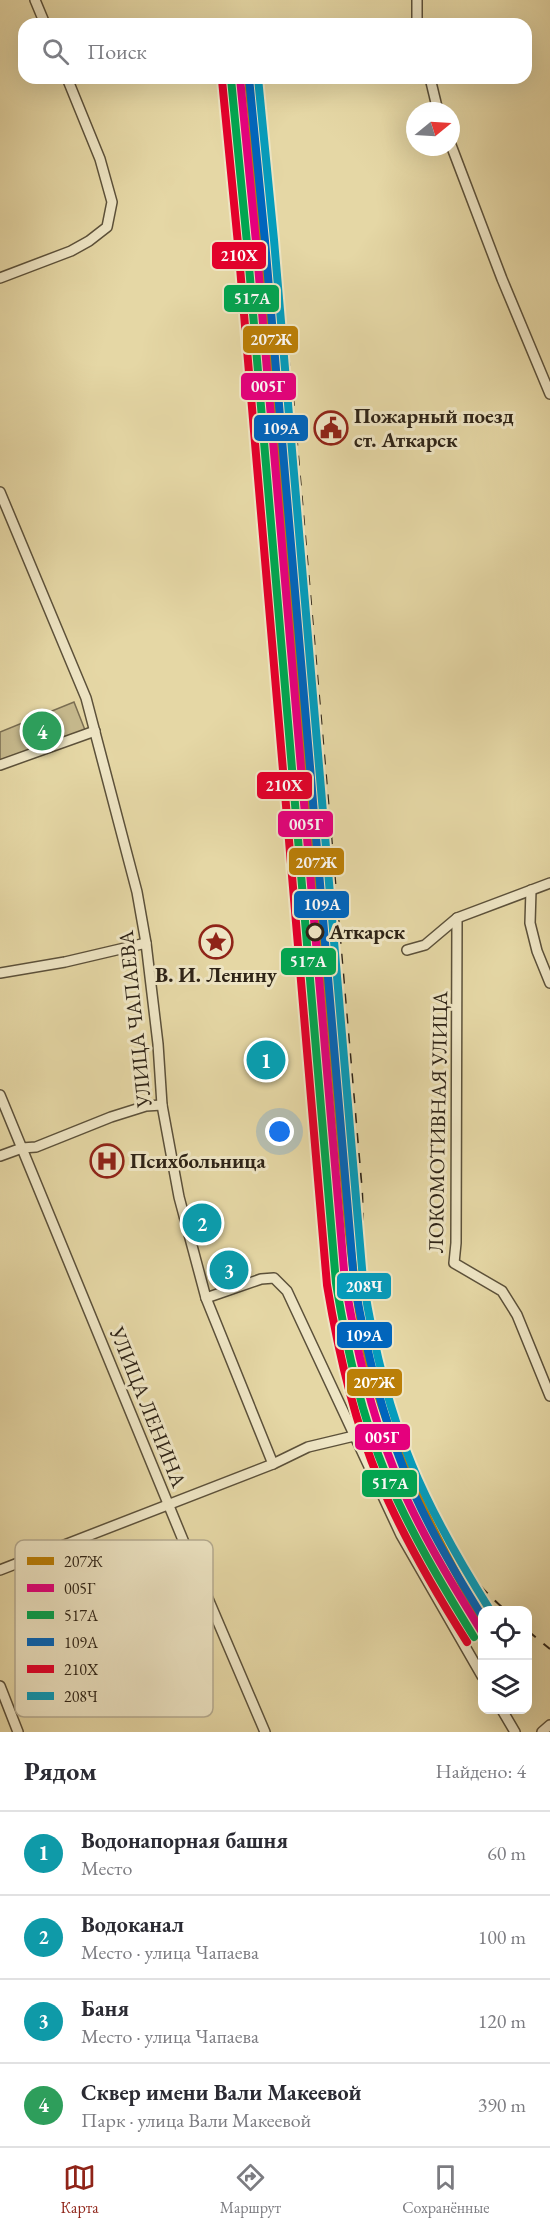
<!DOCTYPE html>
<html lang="ru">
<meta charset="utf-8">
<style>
:root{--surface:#fff;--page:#f2f2f3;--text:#2b2b33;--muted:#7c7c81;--line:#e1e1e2;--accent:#8f2418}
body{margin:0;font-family:"EB Garamond",serif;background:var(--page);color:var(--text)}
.controls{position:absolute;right:18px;bottom:18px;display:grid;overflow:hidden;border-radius:12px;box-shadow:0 6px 24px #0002}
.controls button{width:54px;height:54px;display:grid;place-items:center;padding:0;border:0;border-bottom:2px solid var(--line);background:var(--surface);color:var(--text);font:30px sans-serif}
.compass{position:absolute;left:406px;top:102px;width:54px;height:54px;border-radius:50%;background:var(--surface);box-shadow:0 6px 24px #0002;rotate:72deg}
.you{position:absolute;left:280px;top:1132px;width:21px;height:21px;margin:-15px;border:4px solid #fff;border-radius:50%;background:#1a73e8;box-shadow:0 0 0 9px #1a73e833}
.badge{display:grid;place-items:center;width:39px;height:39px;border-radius:50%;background:var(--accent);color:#fff;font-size:20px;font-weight:700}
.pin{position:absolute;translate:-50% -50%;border:3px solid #fff;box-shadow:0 2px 6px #0006}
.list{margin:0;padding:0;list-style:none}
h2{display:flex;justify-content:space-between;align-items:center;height:78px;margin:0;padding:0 24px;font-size:26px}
h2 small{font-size:20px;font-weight:400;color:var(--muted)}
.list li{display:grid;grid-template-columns:39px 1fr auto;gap:18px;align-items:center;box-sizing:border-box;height:84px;padding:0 24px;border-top:2px solid var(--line)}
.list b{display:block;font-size:22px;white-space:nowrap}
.list p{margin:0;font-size:20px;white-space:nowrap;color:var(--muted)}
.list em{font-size:20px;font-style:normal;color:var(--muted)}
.icon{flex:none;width:33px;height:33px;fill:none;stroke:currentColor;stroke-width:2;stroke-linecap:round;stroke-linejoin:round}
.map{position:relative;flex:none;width:550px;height:1732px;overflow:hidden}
.search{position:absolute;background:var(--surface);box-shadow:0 6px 24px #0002;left:18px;right:18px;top:18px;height:66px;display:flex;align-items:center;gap:15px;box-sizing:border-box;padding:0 21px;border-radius:18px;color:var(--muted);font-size:22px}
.sheet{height:414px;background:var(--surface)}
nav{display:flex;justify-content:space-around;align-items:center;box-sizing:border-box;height:84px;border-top:2px solid var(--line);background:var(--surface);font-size:16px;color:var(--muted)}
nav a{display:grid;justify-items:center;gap:3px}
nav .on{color:var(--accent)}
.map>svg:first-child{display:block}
.green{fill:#c6b98d;stroke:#7a6e52;stroke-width:1.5}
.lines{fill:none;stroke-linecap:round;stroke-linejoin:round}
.street-casing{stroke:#5c513a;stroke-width:12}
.street{stroke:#eee5c4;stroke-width:9}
.rail{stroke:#2f2417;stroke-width:2;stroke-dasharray:10 10;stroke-linecap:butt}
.rail-1-casing{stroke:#eee5c4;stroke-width:12}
.rail-2-casing{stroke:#eee5c4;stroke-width:12}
.rail-3-casing{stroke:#eee5c4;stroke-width:12}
.rail-4-casing{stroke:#eee5c4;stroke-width:12}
.rail-5-casing{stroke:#eee5c4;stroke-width:12}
.rail-6-casing{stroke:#eee5c4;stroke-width:12}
.rail-1{stroke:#bb7f07;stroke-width:8}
.rail-2{stroke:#e5007d;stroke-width:8}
.rail-3{stroke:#00a651;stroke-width:8}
.rail-4{stroke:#0065bd;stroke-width:8}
.rail-5{stroke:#e4002b;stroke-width:8}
.rail-6{stroke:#059cbc;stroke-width:8}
.stop-dot{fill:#eee5c4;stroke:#2f2417;stroke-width:3}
.labels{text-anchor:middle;stroke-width:6;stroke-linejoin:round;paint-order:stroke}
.poi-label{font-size:21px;font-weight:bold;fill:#2f2417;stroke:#eee5c4;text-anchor:start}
.stop-label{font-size:21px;font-weight:bold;fill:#2f2417;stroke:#eee5c4;text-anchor:start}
.street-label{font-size:21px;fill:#2f2417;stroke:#eee5c4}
.key{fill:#eee5c4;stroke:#b5ab90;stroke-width:1.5}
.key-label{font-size:16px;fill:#2f2417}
.line-badge{stroke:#eee5c4;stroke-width:2}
.badge-label{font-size:16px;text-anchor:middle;font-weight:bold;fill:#fff}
</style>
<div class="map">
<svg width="550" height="1732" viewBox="0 0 550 1732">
<rect width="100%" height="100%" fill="#e5d7a5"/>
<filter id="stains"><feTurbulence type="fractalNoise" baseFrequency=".00333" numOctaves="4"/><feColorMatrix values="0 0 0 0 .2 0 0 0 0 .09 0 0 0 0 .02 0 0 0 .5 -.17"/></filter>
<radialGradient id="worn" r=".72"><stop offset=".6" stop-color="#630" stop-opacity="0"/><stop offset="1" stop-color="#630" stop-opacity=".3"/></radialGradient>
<polygon class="green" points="74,702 85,730 0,760 0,732"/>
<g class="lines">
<g class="street-casing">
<g id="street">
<polyline points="35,0 45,24"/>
<polyline points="417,0 417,24"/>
<polyline points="430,78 438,111"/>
<polyline points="451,145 502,279 550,394"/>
<polyline points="0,278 71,251 89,241 107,227 112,202 100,159 67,78"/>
<polyline points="0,492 86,698 137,892 146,943 158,1044 162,1105 179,1197 206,1298 273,1464 308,1447 354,1436"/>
<polyline points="0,765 95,731"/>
<polyline points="531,890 530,923 537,951 550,983"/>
<polyline points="457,918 456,1243 454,1263 502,1291 517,1315 550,1396"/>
<polyline points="407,950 425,945 457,918 550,883"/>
<polyline points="0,973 65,962 146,943"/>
<polyline points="0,1095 183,1540 265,1732"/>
<polyline points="0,1156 22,1148 36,1147 111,1117 146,1106 162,1105"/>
<polyline points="206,1298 261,1279 274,1278 287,1291 401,1535 482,1676"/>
<polyline points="0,1570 273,1464"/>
<polyline points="0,1686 18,1732"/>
<polyline points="502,1710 515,1732"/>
<polyline points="542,1732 550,1725"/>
</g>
</g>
<use href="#street" class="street"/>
<g class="rail">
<path d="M 256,78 L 293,396 L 362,1190 C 364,1229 362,1269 366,1309 C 373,1391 417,1500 465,1567 C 476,1583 491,1597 505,1610"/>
<polyline points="528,1631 550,1649"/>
</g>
<g class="rail-1-casing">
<path id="rail-1" d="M 248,78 L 348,1226 C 354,1276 359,1326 372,1375 C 397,1462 438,1542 482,1621"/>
</g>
<g class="rail-2-casing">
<path id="rail-2" d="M 240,78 L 256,242 L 345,1282 C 356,1346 370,1411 395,1472 C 418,1528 450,1581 482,1632"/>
</g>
<g class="rail-3-casing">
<path id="rail-3" d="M 231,79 L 247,243 L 336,1283 C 347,1349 361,1415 387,1477 C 411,1533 442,1585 474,1637"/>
</g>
<g class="rail-4-casing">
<path id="rail-4" d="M 249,78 L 265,241 L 354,1281 C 365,1344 379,1407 403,1467 C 423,1519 453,1569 482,1616"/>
</g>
<g class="rail-5-casing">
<path id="rail-5" d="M 222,80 L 238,244 L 327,1285 C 338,1351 353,1418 379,1480 C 403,1537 434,1590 467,1642"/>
</g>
<g class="rail-6-casing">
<path id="rail-6" d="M 258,78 L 274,240 L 363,1280 C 373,1343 387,1406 412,1465 C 433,1516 461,1564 490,1610"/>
</g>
<use href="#rail-1" class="rail-1"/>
<use href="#rail-2" class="rail-2"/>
<use href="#rail-3" class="rail-3"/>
<use href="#rail-4" class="rail-4"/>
<use href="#rail-5" class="rail-5"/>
<use href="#rail-6" class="rail-6"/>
</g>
<defs>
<g id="civic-ring" transform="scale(1.725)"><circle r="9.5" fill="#eee5c4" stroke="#8f2418" stroke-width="1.5"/><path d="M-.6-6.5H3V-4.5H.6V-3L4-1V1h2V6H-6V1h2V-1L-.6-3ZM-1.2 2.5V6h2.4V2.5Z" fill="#8f2418"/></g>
<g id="sight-ring" transform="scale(1.725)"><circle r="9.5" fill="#eee5c4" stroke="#8f2418" stroke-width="1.5"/><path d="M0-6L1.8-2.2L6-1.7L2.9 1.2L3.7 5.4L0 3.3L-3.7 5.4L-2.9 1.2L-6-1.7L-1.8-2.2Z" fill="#8f2418"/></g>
<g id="hospital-ring" transform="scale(1.725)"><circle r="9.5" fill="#eee5c4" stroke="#8f2418" stroke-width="1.5"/><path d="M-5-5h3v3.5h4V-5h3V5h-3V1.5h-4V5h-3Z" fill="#8f2418"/></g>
</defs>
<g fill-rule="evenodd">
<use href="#civic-ring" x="331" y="428"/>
<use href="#sight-ring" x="216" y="942"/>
<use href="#hospital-ring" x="107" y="1161"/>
</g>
<circle class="stop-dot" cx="315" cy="932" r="8"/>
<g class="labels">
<g class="poi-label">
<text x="354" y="423">Пожарный поезд<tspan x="354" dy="24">ст. Аткарск</tspan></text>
<text x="216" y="982" text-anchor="middle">В. И. Ленину</text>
<text x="130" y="1168">Психбольница</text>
</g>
<g class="stop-label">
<text x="329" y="939">Аткарск</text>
</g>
<g class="street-label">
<text transform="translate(135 1019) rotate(-96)" y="7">УЛИЦА ЧАПАЕВА</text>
<text transform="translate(438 1122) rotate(-89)" y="7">ЛОКОМОТИВНАЯ УЛИЦА</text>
<text transform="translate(148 1407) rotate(68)" y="7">УЛИЦА ЛЕНИНА</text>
</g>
</g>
<rect x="15" y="1540" width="198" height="177" rx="9" class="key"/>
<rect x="27" y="1557" width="27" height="8" fill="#bb7f07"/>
<rect x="27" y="1584" width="27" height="8" fill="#e5007d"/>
<rect x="27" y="1611" width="27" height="8" fill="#00a651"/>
<rect x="27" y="1638" width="27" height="8" fill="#0065bd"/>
<rect x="27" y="1665" width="27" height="8" fill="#e4002b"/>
<rect x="27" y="1692" width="27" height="8" fill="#059cbc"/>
<g class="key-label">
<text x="64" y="1567">207Ж</text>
<text x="64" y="1594">005Г</text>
<text x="64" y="1621">517А</text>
<text x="64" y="1648">109А</text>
<text x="64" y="1675">210Х</text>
<text x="64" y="1702">208Ч</text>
</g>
<g class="line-badge">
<rect x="211" y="241" width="56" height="29" rx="6" fill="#e4002b"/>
<rect x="223" y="284" width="57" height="29" rx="6" fill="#00a651"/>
<rect x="242" y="325" width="57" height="29" rx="6" fill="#bb7f07"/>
<rect x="240" y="372" width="57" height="29" rx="6" fill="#e5007d"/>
<rect x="253" y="414" width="56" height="28" rx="6" fill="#0065bd"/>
<rect x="256" y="771" width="57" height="29" rx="6" fill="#e4002b"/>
<rect x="277" y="810" width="57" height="28" rx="6" fill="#e5007d"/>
<rect x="288" y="847" width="57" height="29" rx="6" fill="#bb7f07"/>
<rect x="293" y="890" width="57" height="29" rx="6" fill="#0065bd"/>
<rect x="280" y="947" width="57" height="29" rx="6" fill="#00a651"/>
<rect x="336" y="1272" width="56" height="28" rx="6" fill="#059cbc"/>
<rect x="336" y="1321" width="57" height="28" rx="6" fill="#0065bd"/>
<rect x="346" y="1368" width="57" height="29" rx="6" fill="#bb7f07"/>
<rect x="354" y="1423" width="57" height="28" rx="6" fill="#e5007d"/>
<rect x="361" y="1469" width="57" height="29" rx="6" fill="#00a651"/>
</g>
<g class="badge-label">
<text x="239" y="261">210Х</text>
<text x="252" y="304">517А</text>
<text x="271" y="345">207Ж</text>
<text x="268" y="392">005Г</text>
<text x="281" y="434">109А</text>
<text x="284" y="791">210Х</text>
<text x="306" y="830">005Г</text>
<text x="316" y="868">207Ж</text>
<text x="322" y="910">109А</text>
<text x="308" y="967">517А</text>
<text x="364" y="1292">208Ч</text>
<text x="364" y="1341">109А</text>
<text x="374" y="1388">207Ж</text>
<text x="382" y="1443">005Г</text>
<text x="390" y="1489">517А</text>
</g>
<rect width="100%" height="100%" filter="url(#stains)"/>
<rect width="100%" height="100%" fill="url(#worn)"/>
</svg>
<div class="controls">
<button><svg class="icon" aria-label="locate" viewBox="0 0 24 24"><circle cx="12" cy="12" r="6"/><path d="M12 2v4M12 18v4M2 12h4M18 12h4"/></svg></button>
<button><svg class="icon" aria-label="layers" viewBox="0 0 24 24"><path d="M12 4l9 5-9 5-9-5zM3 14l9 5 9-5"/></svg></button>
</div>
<svg class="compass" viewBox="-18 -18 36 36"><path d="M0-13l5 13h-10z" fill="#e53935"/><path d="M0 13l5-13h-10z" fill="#7c7c81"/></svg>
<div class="you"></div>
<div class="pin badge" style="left:266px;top:1060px;background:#0f9aa8">1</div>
<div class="pin badge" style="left:202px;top:1223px;background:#0f9aa8">2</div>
<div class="pin badge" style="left:229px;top:1270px;background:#0f9aa8">3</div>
<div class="pin badge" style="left:42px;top:731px;background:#2e9e5b">4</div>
<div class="search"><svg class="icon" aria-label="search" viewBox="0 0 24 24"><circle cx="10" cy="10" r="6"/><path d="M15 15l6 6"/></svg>Поиск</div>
</div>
<section class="sheet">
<h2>Рядом<small>Найдено: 4</small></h2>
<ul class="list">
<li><span class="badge" style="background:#0f9aa8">1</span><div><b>Водонапорная башня</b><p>Место</p></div><em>60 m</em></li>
<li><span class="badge" style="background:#0f9aa8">2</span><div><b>Водоканал</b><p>Место · улица Чапаева</p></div><em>100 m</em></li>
<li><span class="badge" style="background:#0f9aa8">3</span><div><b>Баня</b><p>Место · улица Чапаева</p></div><em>120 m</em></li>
<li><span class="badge" style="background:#2e9e5b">4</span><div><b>Сквер имени Вали Макеевой</b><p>Парк · улица Вали Макеевой</p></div><em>390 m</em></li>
</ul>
</section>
<nav>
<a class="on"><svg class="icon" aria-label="map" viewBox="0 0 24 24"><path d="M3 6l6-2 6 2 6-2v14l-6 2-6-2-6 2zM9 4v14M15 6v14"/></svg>Карта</a>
<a><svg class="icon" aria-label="directions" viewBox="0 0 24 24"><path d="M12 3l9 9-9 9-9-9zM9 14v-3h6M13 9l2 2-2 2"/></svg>Маршрут</a>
<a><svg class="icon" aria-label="saved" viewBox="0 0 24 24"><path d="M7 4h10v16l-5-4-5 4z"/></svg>Сохранённые</a>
</nav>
